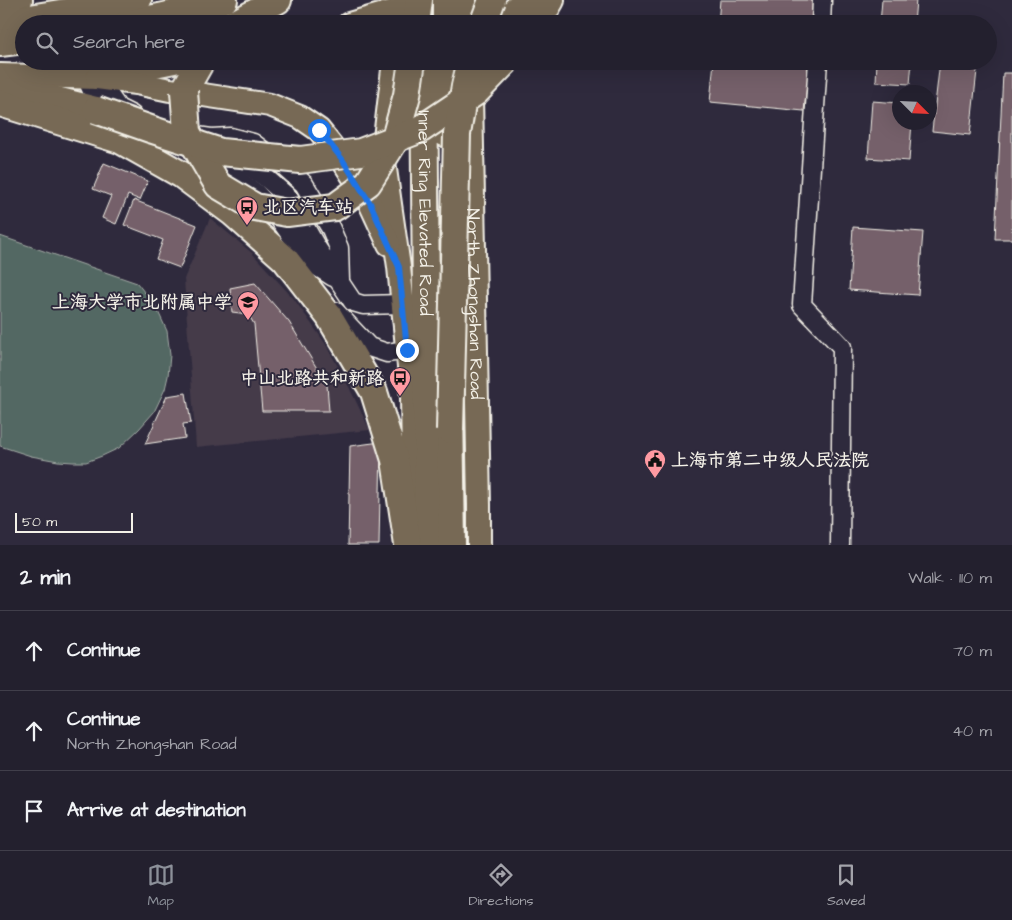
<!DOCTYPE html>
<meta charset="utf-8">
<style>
:root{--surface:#23202e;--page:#2f2d3a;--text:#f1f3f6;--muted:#a3a3aa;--line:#403e4a;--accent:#8c9099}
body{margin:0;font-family:"Architects Daughter","LXGW WenKai TC",sans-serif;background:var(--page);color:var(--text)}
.compass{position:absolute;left:892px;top:85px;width:45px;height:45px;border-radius:50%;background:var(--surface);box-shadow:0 5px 20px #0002;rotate:114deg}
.scale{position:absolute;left:15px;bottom:12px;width:118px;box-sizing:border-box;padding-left:5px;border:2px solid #f4f1e8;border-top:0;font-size:14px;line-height:18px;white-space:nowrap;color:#f4f1e8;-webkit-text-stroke:4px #2f2a3d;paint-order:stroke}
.stop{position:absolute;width:15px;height:15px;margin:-11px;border:4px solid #1a73e8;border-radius:50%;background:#fff}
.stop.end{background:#1a73e8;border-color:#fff;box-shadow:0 1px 5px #0008}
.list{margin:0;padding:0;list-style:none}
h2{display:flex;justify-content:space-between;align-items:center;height:65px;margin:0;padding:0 20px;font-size:21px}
h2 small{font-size:16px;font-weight:400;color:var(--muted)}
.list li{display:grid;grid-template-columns:32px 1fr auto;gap:15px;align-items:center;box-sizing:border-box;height:80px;padding:0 20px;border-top:1px solid var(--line)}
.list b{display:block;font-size:19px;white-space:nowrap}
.list p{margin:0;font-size:16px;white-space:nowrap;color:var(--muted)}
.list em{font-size:16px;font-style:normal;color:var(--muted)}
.icon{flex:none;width:28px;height:28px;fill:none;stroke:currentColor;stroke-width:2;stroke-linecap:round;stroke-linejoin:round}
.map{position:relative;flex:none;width:1012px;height:545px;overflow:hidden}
.search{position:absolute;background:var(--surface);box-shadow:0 5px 20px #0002;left:15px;right:15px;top:15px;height:55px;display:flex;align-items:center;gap:12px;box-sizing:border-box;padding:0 18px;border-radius:28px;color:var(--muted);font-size:19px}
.sheet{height:305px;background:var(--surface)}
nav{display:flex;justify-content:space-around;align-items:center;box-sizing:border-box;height:70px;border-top:1px solid var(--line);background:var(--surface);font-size:14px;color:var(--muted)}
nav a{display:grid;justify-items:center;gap:2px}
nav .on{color:var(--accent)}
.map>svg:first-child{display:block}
.built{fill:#443a4a}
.green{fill:#536863;stroke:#a4aca6}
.building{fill:#75616a;stroke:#f4f1e8}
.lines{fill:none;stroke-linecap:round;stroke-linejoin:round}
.minor-casing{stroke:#f4f1e8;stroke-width:21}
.major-casing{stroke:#f4f1e8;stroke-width:26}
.highway-casing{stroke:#f4f1e8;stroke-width:30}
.minor{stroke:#2f2a3d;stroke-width:18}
.major{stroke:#776954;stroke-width:22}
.highway{stroke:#776954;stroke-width:26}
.highway-bridge-casing{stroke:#f4f1e8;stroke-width:30;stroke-linecap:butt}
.highway-bridge{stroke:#776954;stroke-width:26}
.route{stroke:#1a73e8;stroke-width:6}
.labels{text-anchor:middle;stroke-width:4;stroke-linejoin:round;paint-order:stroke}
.poi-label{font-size:18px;font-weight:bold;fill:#f4f1e8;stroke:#2f2a3d;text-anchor:start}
.street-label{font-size:18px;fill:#f4f1e8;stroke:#2f2a3d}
</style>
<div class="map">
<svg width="1012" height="545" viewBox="0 0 1012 545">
<rect width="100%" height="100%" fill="#2f2a3d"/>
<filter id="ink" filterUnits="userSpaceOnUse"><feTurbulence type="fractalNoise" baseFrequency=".02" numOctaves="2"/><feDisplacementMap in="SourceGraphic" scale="10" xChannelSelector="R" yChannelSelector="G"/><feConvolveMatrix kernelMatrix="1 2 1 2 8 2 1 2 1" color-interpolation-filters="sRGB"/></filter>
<g filter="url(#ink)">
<polygon class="built" points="210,218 252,253 294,299 325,343 349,387 370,430 196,447 184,279"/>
<polygon class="green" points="0,236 137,283 156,307 167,331 170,355 168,376 165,389 154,412 139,429 119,448 102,456 86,462 73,462 58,461 31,456 0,446"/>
<g class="building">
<polygon points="720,0 816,0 813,24 718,24"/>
<polygon points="882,0 916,0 914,24 880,24"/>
<polygon points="714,61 810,61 804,111 710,102"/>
<polygon points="877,61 912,61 910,84 876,82"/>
<polygon points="940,61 978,61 970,135 932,131"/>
<polygon points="1003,73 1012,73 1012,239 995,239"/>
<polygon points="872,101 900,103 900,122 912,122 909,161 868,158"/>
<polygon points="104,163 148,181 140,200 128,195 116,224 102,218 111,196 93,189"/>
<polygon points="134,200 197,225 180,268 156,259 163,240 124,225"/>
<polygon points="853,227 923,232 918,295 849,290"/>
<polygon points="255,283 289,322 327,385 329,411 262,411 254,324 248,314 232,312 230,288"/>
<polygon points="186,393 191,423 183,424 185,438 145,444 167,396"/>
<polygon points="381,442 379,545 348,545 350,446"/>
</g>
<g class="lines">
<g class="minor-casing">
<g id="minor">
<polyline points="821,24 822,0"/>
<polyline points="818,61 802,305 842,347 840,545"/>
<polyline points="86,78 104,116"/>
<polyline points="97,78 118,108 132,115"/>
<polyline points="197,136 211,138 230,137 253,143 285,167 304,184 331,229 339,248 340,281"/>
<polyline points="233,156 266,178 288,197 317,248 353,302 363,305 403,304"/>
<polyline points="206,157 255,192 275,213 310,262 333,277"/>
<polyline points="335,311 369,347 387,353 407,350"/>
</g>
</g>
<g class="major-casing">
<g id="major">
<polyline points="469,0 469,24"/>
<polyline points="0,5 21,0"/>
<polyline points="349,24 401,9 418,0"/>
<polyline points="394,61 383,155 399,267 412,397 414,524"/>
<polyline points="0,75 97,78 179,61"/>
<polyline points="97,78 136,83 170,90 270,105 300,117 319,130 342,159 370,203 389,244"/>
<path id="s1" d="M 471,96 L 479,505 L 479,545"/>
</g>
</g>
<g class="highway-casing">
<g id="highway">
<polyline points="0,21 30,18 138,0"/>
<polyline points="126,24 164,16 224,0"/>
<polyline points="234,24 278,0"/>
<polyline points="416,24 419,0"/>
<polyline points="446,24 446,0"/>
<polyline points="502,24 526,0"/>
<polyline points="537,24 551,0"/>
<polyline points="0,43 24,40"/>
<path id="s2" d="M 424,61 L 428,545"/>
<polyline points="11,91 29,93 96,110"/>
<polyline points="184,91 201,61"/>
<polyline points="0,103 120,140 182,175 233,213 285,259 329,316 374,392 395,460 408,545"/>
<polyline points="445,133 446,61"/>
<polyline points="450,407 452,545"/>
</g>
</g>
<use href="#minor" class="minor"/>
<use href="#major" class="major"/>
<use href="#highway" class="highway"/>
<g class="highway-bridge-casing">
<g id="highway-bridge">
<polyline points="483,24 492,0"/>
<polyline points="184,91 187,132 218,185 255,207 287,213 335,207 368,183 394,142 407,95 412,61"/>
<polyline points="96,110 153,130 221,152 300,160 361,152 421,129 476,92 506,61"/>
<polyline points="450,430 457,134 465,86 471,61"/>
</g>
</g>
<use href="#highway-bridge" class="highway-bridge"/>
</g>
</g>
<g class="lines" filter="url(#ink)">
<polyline class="route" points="319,130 342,159 370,203 399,267 407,350"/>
</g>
<defs>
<g id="bus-pin" transform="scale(1.125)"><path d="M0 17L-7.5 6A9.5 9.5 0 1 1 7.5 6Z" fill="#ff9aa2" stroke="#2f2a3d"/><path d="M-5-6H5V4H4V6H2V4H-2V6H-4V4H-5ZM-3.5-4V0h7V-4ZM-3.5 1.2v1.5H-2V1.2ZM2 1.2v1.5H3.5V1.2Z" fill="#111"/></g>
<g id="school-pin" transform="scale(1.125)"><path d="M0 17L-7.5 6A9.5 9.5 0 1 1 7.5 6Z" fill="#ff9aa2" stroke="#2f2a3d"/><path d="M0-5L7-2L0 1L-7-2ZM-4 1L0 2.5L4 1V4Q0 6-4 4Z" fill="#111"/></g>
<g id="civic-pin" transform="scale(1.125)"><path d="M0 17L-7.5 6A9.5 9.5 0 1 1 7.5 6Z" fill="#ff9aa2" stroke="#2f2a3d"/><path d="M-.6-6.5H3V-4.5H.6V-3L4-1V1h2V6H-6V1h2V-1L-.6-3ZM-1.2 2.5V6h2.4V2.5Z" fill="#111"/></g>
</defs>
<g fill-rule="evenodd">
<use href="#bus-pin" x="247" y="207"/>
<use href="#school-pin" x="248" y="302"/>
<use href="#bus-pin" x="400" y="378"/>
<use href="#civic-pin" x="655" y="460"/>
</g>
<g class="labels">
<g class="poi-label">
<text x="263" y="213">北区汽车站</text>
<text x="232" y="308" text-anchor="end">上海大学市北附属中学</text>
<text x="384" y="384" text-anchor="end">中山北路共和新路</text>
<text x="671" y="466">上海市第二中级人民法院</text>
</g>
<g class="street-label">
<text dy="6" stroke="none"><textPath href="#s2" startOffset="152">Inner Ring Elevated Road</textPath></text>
<text dy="6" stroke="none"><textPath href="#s1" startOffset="208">North Zhongshan Road</textPath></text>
</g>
</g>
</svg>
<svg class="compass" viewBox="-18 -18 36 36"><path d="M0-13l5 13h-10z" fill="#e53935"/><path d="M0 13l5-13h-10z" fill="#a3a3aa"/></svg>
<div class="scale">50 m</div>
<div class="stop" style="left:319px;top:130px"></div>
<div class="stop end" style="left:407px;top:350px"></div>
<div class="search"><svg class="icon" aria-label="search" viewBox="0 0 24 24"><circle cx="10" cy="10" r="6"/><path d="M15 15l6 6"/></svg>Search here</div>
</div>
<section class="sheet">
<h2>2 min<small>Walk · 110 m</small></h2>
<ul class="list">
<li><svg class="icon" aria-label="ahead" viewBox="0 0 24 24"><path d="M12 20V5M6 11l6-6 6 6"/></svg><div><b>Continue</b></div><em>70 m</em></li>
<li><svg class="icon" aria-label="ahead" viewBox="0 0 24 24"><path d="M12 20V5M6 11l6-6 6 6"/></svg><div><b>Continue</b><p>North Zhongshan Road</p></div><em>40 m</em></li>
<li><svg class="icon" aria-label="arrive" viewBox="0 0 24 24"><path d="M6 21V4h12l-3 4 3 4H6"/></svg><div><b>Arrive at destination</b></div></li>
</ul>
</section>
<nav>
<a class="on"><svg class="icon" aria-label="map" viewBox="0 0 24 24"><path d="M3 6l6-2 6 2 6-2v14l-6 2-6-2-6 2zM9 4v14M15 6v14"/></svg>Map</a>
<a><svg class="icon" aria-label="directions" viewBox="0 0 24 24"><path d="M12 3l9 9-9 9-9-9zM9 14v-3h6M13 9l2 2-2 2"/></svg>Directions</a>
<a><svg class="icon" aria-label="saved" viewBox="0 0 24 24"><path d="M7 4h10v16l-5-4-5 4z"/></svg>Saved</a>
</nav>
